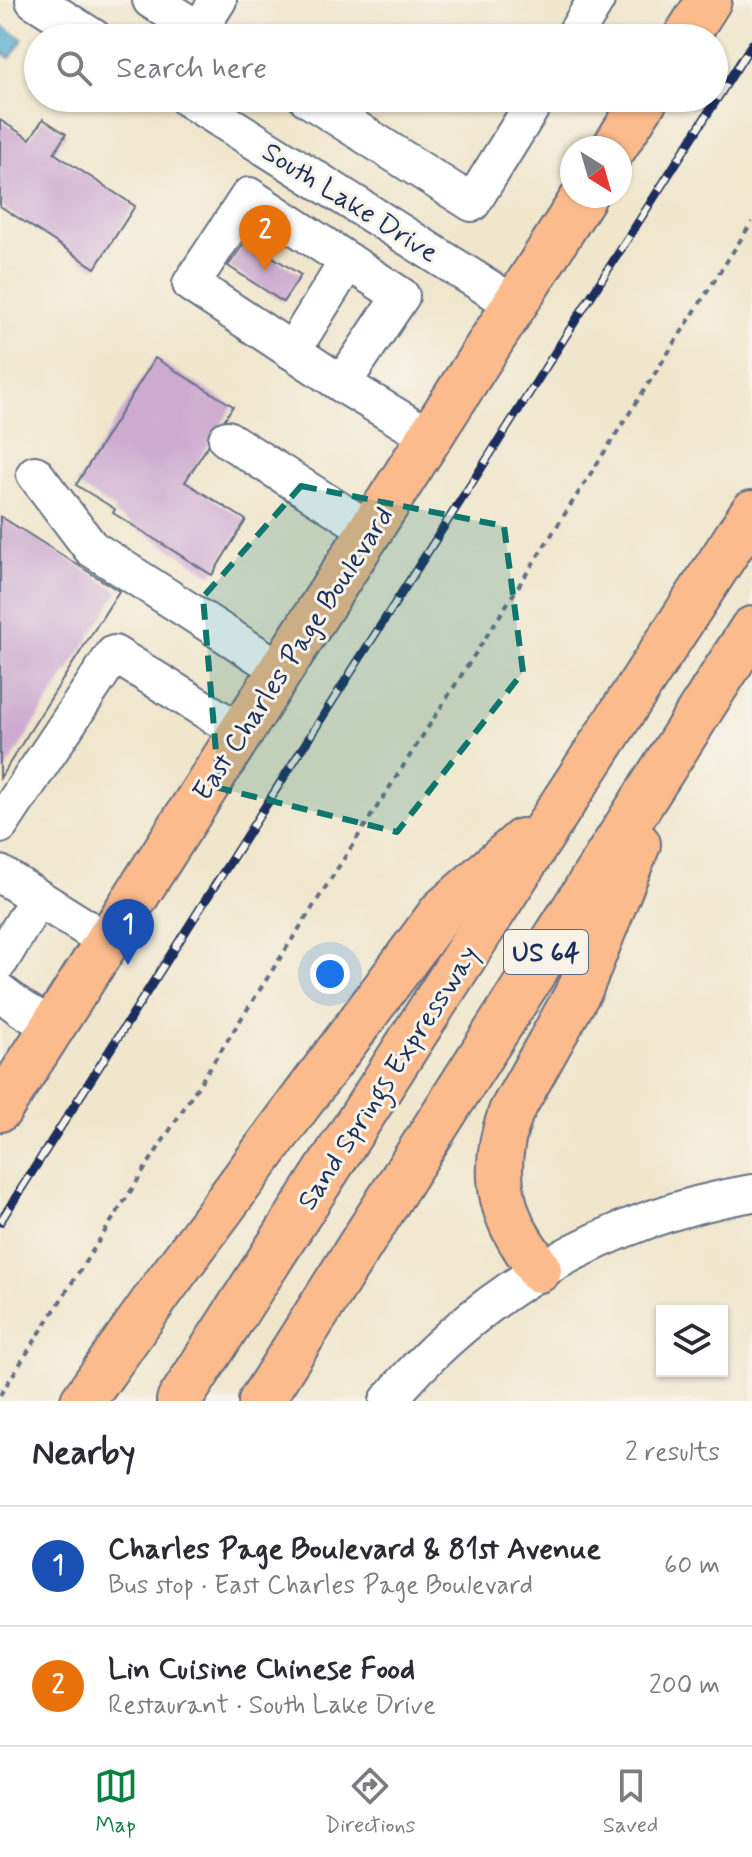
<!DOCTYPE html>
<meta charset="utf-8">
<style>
:root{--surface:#fff;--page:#f7f7f7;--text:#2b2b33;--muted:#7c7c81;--line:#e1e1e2;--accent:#0b8043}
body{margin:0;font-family:Mynerve,sans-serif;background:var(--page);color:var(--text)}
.controls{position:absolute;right:24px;bottom:24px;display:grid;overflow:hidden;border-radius:0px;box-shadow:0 2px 6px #0004}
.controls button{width:72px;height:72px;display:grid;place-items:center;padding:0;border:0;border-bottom:2px solid var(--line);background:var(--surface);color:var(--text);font:40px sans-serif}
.compass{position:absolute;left:560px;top:136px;width:72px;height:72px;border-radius:50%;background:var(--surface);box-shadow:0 2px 6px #0004;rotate:143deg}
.you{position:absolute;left:330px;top:974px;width:28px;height:28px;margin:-20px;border:6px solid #fff;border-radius:50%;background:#1a73e8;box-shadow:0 0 0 12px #1a73e833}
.badge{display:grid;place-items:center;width:52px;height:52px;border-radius:50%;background:var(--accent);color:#fff;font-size:26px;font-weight:700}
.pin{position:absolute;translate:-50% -66px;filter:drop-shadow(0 2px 4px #0008)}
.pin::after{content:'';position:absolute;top:42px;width:28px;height:24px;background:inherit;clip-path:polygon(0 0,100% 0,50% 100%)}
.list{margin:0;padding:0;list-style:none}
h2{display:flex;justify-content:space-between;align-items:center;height:104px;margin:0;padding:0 32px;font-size:34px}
h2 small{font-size:26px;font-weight:400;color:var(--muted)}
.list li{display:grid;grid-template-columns:52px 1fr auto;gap:24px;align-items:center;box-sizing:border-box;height:120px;padding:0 32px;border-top:2px solid var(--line)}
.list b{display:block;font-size:30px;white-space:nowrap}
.list p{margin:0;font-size:26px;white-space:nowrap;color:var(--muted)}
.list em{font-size:26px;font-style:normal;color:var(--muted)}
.icon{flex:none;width:44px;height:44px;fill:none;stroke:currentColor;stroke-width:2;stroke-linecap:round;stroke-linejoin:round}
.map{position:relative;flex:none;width:752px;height:1401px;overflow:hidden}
.search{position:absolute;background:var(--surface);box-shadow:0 2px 6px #0004;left:24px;right:24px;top:24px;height:88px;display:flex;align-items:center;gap:20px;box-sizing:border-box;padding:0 28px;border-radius:44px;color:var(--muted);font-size:30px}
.sheet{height:344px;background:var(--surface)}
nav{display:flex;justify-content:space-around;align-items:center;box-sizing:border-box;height:112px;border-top:2px solid var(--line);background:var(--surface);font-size:22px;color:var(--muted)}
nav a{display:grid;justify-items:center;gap:4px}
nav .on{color:var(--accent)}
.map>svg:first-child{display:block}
.water{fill:#51a9ce;stroke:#366c96;stroke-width:2}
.building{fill:#cdabd1}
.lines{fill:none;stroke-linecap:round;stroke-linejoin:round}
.minor-casing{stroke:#656f84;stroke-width:40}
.major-casing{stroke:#656f84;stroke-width:48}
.highway-casing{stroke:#656f84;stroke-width:48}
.path{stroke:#656f84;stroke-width:4;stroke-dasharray:6 6;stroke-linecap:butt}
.minor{stroke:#fff;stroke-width:36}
.major{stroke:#fbbb8c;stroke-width:44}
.highway{stroke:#fbbb8c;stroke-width:44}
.rail-casing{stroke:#1b2f5e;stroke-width:9}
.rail{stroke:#f7f3e8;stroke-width:6;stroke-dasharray:18;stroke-linecap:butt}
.marked{fill:#0f766e;fill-opacity:0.2;stroke:#0f766e;stroke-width:6;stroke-dasharray:16 10;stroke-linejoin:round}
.labels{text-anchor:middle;stroke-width:6;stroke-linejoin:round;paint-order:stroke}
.shield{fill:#f7f3e8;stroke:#5d6a87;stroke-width:2}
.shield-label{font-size:26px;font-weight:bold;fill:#1b2f5e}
.street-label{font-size:28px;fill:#1b2f5e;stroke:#f7f3e8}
</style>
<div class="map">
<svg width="752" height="1401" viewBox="0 0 752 1401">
<rect width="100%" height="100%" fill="#f7f3e8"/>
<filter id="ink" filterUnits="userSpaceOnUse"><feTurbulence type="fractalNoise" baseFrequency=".0125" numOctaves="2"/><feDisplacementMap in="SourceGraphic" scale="16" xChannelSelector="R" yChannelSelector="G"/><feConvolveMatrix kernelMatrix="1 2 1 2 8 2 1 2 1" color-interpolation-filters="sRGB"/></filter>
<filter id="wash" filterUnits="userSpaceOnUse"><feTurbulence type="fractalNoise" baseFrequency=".006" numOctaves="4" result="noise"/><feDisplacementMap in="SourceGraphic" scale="32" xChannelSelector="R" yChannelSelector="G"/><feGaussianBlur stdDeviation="1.8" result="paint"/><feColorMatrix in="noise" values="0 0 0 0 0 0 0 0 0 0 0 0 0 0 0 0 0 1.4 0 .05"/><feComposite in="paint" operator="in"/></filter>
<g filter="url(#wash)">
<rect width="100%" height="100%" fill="#efe6cc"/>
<polygon class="water" points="0,25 23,39 10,58 0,51"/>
<g id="blocks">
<g class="building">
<polygon points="43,119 66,134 54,153 135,206 95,268 0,206 0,120 30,139"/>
<polygon points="246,240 301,275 283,302 228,266"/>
<polygon points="155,358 233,406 185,482 246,520 212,575 113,513 115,509 76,485"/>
<polygon points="0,516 119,591 0,778"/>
</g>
</g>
</g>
<g filter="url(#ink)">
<use href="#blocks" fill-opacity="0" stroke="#656f84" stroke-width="2"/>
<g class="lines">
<g class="minor-casing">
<g id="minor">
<polyline points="34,0 94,38"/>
<polyline points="151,0 212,38"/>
<polyline points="194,38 218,0"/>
<polyline points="573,38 596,0"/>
<polyline points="187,98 514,304"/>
<polyline points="307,98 472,203 537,98"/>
<polygon points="249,196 401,296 342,384 191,284"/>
<polyline points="292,351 348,261"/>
<polyline points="342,384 430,437"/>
<polyline points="227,439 370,530"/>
<polyline points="35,474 91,548 281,670"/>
<polyline points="0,825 114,654 241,732"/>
<polyline points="0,874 107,941"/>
<polyline points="0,961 38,898"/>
<polyline points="0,992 21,1008 52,1027"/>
<path d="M 388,1401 C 480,1290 610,1217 752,1193"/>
</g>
</g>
<g class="major-casing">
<g id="major">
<polyline points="685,38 709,0"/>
<polyline points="614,148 646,98"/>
<polyline points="0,1109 584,196"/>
</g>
</g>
<g class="highway-casing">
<g id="highway">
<path d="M 539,1270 C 531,1256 520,1242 513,1227 C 495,1190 497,1150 511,1112 L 581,987 L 638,844"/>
<polyline points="83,1401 163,1288 442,911 522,841"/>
<polyline points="179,1401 561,806 752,513"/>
<polyline points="261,1401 752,629"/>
</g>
</g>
<polyline class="path" points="0,1395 752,222"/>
<use href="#minor" class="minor"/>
<use href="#major" class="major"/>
<use href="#highway" class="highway"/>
<g class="rail-casing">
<polyline id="rail" points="0,1222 752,44"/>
</g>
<use href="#rail" class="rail"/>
</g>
</g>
<path class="marked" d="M 301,486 L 504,526 L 523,672 L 397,832 L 219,788 L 203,597 Z"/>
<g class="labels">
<rect class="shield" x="504" y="930" width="84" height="44" rx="6"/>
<g class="shield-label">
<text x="546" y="961">US 64</text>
</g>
<g class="street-label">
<text transform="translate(351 201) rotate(32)" y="10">South Lake Drive</text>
<text transform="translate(292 653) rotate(-57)" y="10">East Charles Page Boulevard</text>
<text transform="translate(387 1077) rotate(-57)" y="10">Sand Springs Expressway</text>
</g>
</g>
</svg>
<div class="controls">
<button><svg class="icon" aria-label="layers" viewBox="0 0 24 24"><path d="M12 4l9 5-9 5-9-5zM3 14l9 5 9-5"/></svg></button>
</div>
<svg class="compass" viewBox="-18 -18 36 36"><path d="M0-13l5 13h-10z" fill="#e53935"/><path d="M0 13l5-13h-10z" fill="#7c7c81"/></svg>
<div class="you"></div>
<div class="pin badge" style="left:128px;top:965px;background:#1a4fb4">1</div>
<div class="pin badge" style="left:265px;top:271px;background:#e8710a">2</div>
<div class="search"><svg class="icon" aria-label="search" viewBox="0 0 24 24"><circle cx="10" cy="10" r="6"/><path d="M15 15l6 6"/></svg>Search here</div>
</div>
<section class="sheet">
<h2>Nearby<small>2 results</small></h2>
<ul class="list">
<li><span class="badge" style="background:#1a4fb4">1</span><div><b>Charles Page Boulevard &amp; 81st Avenue</b><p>Bus stop · East Charles Page Boulevard</p></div><em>60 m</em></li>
<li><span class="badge" style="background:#e8710a">2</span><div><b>Lin Cuisine Chinese Food</b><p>Restaurant · South Lake Drive</p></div><em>200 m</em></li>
</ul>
</section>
<nav>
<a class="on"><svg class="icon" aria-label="map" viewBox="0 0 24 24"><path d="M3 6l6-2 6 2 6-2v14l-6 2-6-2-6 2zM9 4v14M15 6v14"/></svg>Map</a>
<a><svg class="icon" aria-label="directions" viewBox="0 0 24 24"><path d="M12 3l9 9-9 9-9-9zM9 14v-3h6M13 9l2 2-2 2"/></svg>Directions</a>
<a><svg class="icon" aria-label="saved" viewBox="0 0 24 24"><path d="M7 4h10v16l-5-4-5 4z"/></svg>Saved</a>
</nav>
